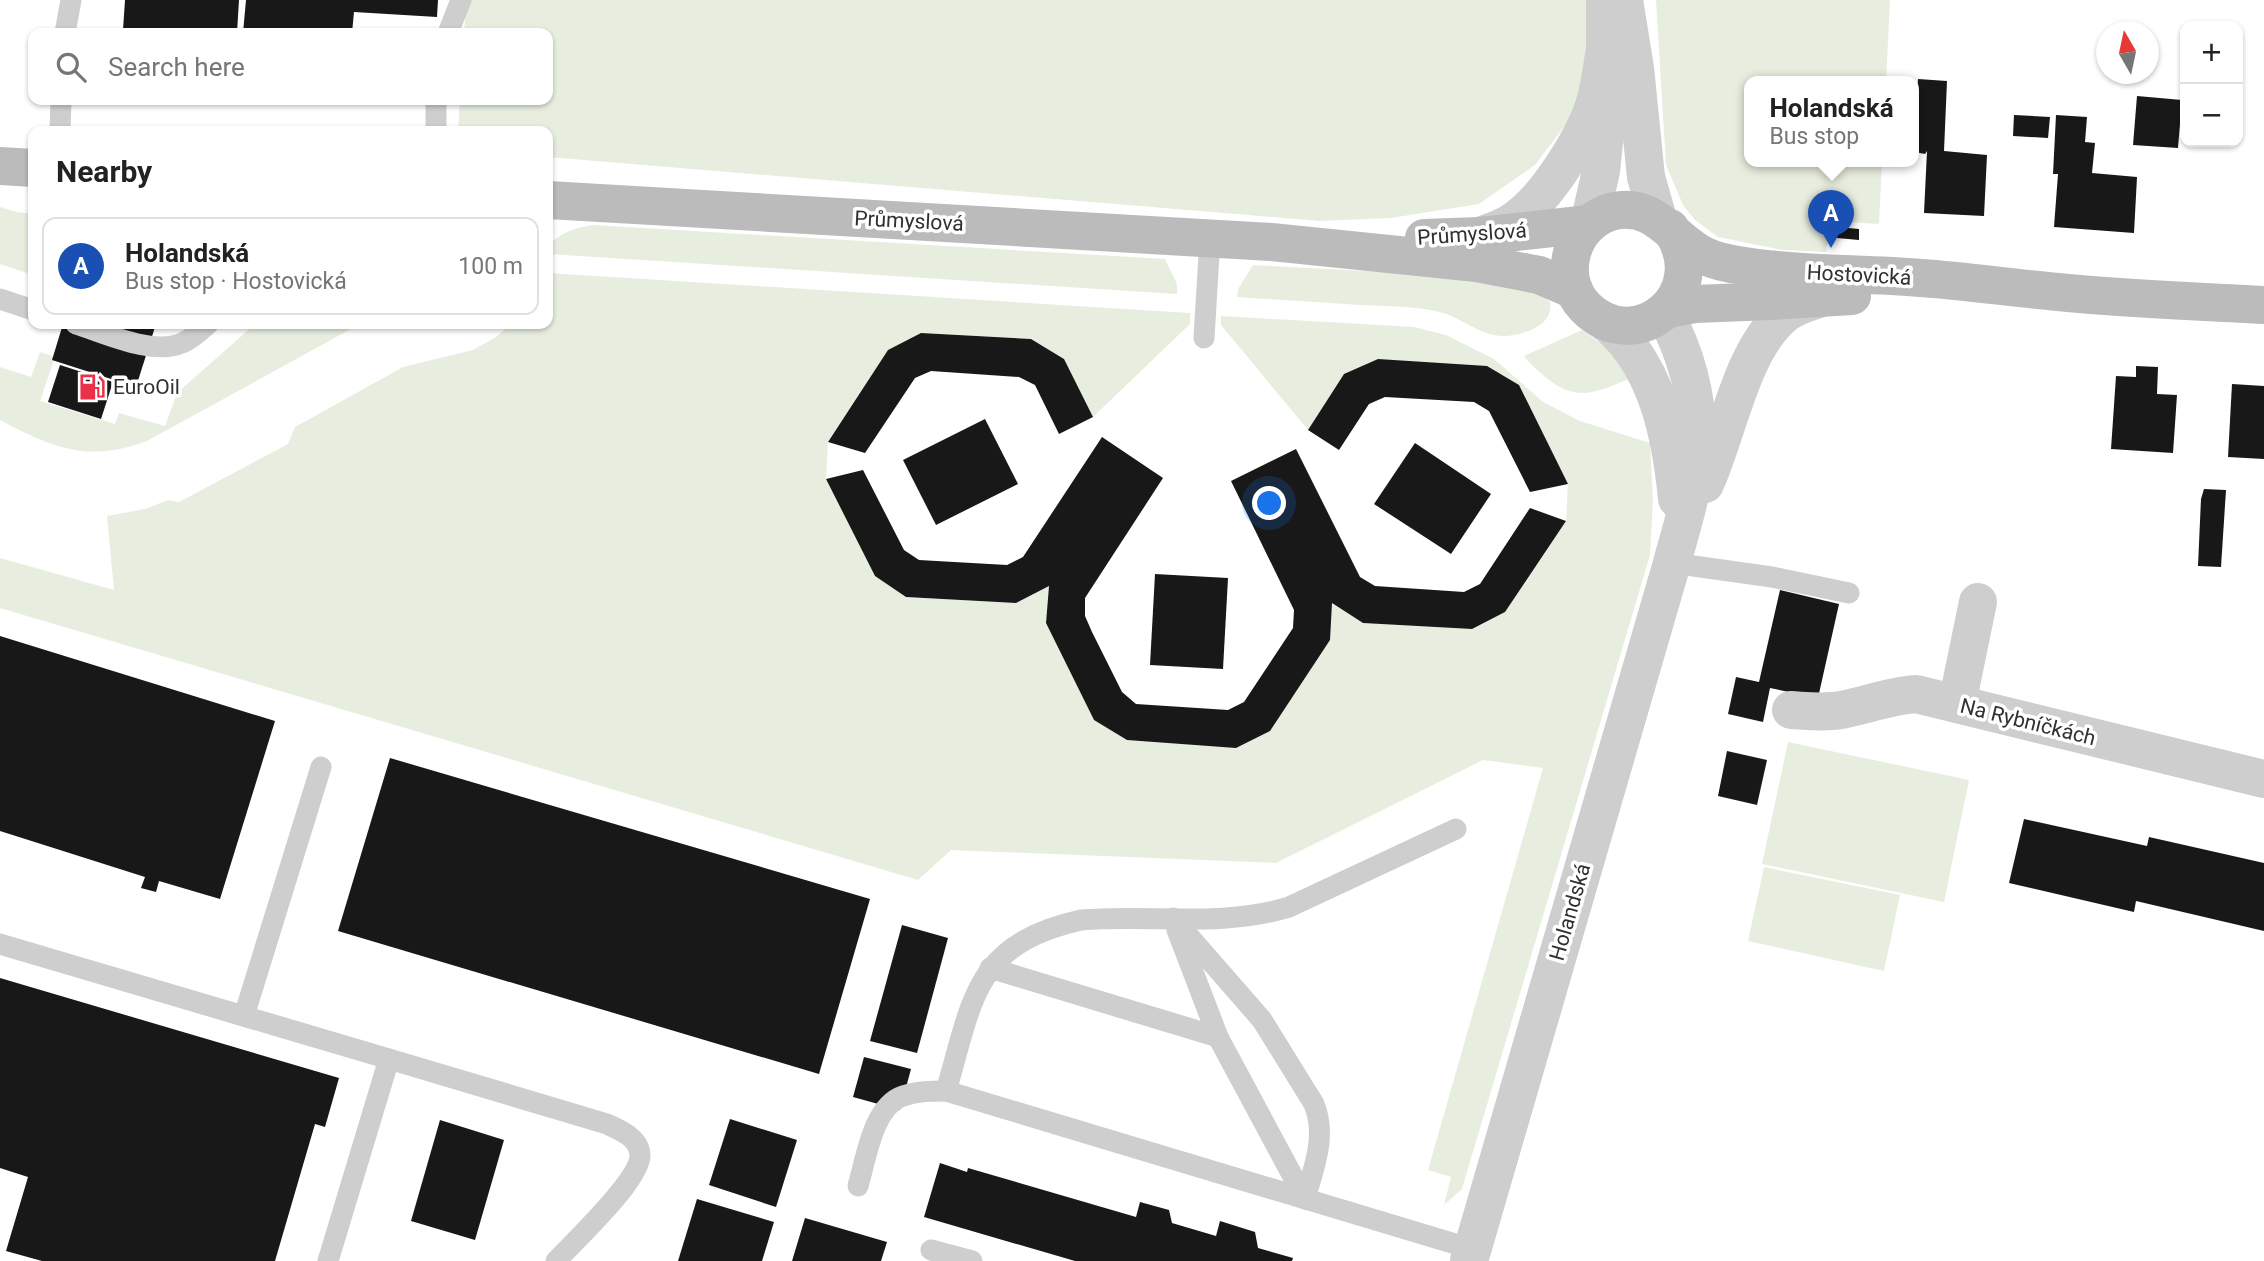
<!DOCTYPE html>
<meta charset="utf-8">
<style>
:root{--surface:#fff;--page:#f2f2f2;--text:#222;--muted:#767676;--line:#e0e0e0;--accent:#e93249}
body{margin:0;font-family:Roboto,sans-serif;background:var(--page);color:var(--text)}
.controls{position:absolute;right:21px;top:21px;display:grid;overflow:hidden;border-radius:14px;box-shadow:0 2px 5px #0004}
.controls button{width:63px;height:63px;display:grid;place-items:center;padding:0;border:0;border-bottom:2px solid var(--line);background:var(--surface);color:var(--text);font:35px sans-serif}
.compass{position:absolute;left:2096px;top:21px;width:63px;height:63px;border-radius:50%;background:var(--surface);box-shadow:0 2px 5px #0004;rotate:351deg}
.you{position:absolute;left:1270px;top:504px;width:24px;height:24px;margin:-18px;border:5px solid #fff;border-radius:50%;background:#1a73e8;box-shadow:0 0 0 10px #1a73e833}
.badge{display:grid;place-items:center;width:46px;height:46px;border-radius:50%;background:var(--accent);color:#fff;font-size:23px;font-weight:700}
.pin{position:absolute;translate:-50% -58px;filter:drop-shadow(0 2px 4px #0008)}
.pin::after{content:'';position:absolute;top:37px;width:24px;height:21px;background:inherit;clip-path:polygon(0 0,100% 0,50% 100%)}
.popup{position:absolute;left:1744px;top:76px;width:175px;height:91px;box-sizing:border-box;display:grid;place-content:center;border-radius:14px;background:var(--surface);filter:drop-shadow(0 2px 5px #0005);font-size:23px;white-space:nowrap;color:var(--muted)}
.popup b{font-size:26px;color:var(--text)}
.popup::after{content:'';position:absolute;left:50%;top:100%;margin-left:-14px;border:14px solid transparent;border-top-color:var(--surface)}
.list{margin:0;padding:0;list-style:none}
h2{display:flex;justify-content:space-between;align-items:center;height:91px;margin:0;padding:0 28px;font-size:30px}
h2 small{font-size:23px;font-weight:400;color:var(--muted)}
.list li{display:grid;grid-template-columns:46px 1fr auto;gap:21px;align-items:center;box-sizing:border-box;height:98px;margin:0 14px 14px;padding:0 14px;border:2px solid var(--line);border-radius:14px}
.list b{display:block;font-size:26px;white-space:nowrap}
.list p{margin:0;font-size:23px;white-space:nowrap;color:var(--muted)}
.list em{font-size:23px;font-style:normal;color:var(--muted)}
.icon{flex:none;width:38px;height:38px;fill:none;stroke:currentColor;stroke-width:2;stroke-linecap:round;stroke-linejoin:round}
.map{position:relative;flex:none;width:2264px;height:1261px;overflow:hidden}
.search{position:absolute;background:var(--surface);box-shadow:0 2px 5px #0004;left:28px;top:28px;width:525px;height:77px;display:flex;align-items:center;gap:18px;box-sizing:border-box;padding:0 24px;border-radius:14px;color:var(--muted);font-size:26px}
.panel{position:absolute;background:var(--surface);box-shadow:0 2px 5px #0004;left:28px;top:126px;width:525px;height:203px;border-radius:14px}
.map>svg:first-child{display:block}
.green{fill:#e8eedf}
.building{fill:#181818}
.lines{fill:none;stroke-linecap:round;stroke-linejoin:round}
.service{stroke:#cecece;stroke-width:21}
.minor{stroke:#cecece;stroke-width:38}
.tertiary{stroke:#cecece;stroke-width:38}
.secondary{stroke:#bbb;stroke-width:38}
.labels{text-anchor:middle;stroke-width:7;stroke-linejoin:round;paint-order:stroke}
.street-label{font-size:21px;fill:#313131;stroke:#fff}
.poi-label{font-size:21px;fill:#313131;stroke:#fff;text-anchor:start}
</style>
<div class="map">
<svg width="2264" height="1261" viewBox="0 0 2264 1261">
<rect width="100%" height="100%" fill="#fff"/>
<g class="green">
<polygon points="466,0 1588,0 1589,52 1573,115 1535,165 1479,204 1391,218 1320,221 548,157 548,131 458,131 460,100 548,100 548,33 464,33"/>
<polygon points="1656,0 1890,0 1886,82 1749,82 1749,162 1882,162 1879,224 1830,221 1826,252 1783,250 1718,237 1695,220 1683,205 1666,165"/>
<polygon points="0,207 17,212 33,214 33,275 0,264"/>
<path d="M 593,225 L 1165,259 L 1177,284 L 1177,294 L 548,254 L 548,246 C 561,232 574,228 593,225 Z"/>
<path d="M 1253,265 L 1403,273 L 1501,282 L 1539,293 L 1550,302 C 1554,326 1523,335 1505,336 C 1479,337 1460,315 1435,311 C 1411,306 1385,306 1360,305 C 1319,302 1278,300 1237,297 L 1238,289 Z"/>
<polygon points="548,273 1190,313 1190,324 1093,417 1063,358 1031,339 921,333 888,350 828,441 826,479 875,576 906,597 1016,603 1049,586 1046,623 1094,720 1236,748 1332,603 1363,623 1472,629 1505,612 1566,521 1568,484 1519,386 1378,359 1343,375 1308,430 1221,325 1221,316 1414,327 1446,335 1494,359 1543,402 1580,421 1650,443 1653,501 1650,555 1462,1189 1444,1205 1451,1177 1428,1170 1543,768 1483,760 1276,863 951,850 918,880 0,608 0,558 114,590 107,516 145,509 168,500 179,502 288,444 295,427 403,367 473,350 496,337 511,324 548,324"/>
<path d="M 255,324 L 360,324 L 147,441 C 89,463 52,448 0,420 L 0,367 L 31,377 L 40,352 L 55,357 L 40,401 L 115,424 L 119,413 L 165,426 L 177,393 Z"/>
<path d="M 1582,330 L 1611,351 L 1632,378 C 1595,392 1577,404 1544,376 C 1537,370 1530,364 1524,356 Z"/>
<polygon points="1788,742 1969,780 1944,902 1762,864"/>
<polygon points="1764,867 1900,895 1884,971 1748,941"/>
</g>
<g class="building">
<polygon points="125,0 239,0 237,33 140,33 140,31 123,30"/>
<polygon points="246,0 438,0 437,17 354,12 352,33 243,33"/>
<polygon points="1918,79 1947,81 1944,151 1987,155 1984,216 1924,213 1927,151 1925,154 1915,152"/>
<polygon points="2137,96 2182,100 2178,148 2133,145"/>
<polygon points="2014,115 2050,117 2048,138 2013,136"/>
<polygon points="2056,115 2087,117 2085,142 2095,143 2092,173 2137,177 2134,233 2054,227 2058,174 2053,174"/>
<polygon points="1837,227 1859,229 1859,240 1837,238"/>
<polygon points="63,324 146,324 155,327 136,387 52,360"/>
<polygon points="921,333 1031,339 1064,359 1093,417 1059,434 1035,385 1019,377 931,371 915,378 865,453 828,442 888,350"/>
<polygon points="1378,359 1487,366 1519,385 1568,484 1530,492 1489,411 1474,402 1385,397 1369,404 1339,450 1308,430 1344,374"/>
<polygon points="60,365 113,382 101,419 48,402"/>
<polygon points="2136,366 2158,367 2157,394 2177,395 2173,453 2111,449 2116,376 2136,377"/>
<polygon points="2232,384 2264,386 2264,459 2228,457"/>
<polygon points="985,419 1018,484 936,525 903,460"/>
<polygon points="1102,437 1163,478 1085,598 1085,616 1092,632 1122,692 1136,704 1228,710 1244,702 1293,628 1294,610 1231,481 1296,449 1360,577 1375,586 1464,592 1480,584 1530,508 1566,521 1505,612 1472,629 1363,623 1332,603 1330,640 1270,731 1236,748 1127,740 1094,720 1046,623 1049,586 1016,603 906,597 875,576 826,479 863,470 904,550 919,560 1007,565 1023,557"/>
<polygon points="1415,443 1491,494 1451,554 1374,504"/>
<polygon points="2204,489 2226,490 2221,567 2198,566 2201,499"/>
<polygon points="1155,574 1228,578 1223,669 1150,665"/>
<polygon points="1780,590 1839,604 1818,698 1770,688 1763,722 1728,714 1736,677 1759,682"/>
<polygon points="0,636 275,721 220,899 159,881 156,892 141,888 145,877 0,831"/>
<polygon points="1727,751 1767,760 1757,805 1718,796"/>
<polygon points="390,758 870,899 819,1074 338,931"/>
<polygon points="2024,819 2147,846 2149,837 2264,863 2264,931 2136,901 2134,912 2009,883"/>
<polygon points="902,925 948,938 917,1053 870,1041"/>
<polygon points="0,978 339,1078 325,1127 315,1124 275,1261 42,1261 6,1251 28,1177 0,1168"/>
<polygon points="864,1057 911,1069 900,1110 853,1097"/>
<polygon points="730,1119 797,1140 776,1207 709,1185"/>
<polygon points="440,1120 504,1140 475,1240 411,1221"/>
<polygon points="940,1163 967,1172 968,1168 1136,1217 1140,1202 1169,1210 1172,1223 1216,1236 1220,1221 1255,1232 1258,1248 1293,1258 1292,1261 1075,1261 924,1217"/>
<polygon points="697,1199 774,1222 762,1261 678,1261"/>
<polygon points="805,1218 887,1242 881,1261 792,1261"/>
</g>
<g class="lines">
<g class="service">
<polyline points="65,33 71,0"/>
<polyline points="448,33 461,0"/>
<polyline points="60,131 61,100"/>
<polyline points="436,131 436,100"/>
<polyline points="0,299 33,310"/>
<path d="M 76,324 C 105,333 153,356 182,343 C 192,339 200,331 208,324"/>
<polyline points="1204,338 1210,238"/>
<polyline points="1672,563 1772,577 1849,593"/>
<path d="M 1456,829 L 1289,907 C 1222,928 1150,914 1081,920 C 974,944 973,999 946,1091 L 1472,1249"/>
<path d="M 1173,918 L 1262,1020 L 1314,1104 C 1327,1136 1314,1167 1305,1199"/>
<polyline points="1177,930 1218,1037 1305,1199"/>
<polyline points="0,944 389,1059"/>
<polyline points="990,968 1218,1037"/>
<polyline points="244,1016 321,767"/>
<path d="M 858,1186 C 866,1159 873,1106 903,1096 C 917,1091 932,1091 946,1091"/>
<polyline points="931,1250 972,1261"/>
<path d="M 328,1261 L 389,1059 L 607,1124 C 620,1130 640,1138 640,1156 C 639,1181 575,1241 556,1261"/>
</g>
<g class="minor">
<path d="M 1601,319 C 1656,359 1671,435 1677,499"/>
<path d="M 1705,484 C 1728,434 1741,349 1785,314 C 1796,305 1811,302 1825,297"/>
<polyline points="1957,704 1978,602"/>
<path d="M 1791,710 C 1808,711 1824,713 1841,710 C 1866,705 1890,696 1916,694 L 2264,779"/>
<path d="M 1469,1261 L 1672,563 C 1681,529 1693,493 1696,458 C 1701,406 1688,357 1664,312"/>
</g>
<g class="tertiary">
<polyline points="1624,0 1635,68 1646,177 1658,219"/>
<polyline points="1589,224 1601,171 1605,133 1605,0"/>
<path d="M 1480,236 C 1492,231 1504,228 1515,220 C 1546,199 1586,136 1596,99 C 1600,83 1602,66 1605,50"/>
</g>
<g class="secondary">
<polyline points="0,166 33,168"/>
<polyline points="548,200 1271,242 1477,263 1539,275 1574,290"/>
<path d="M 1670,228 C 1716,293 1636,359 1585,307 C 1555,276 1572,221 1614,211 C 1656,202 1673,241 1705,256 C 1720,263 1736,265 1751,267 C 1808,275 1864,273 1921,278 C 1966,281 2012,288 2058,292 C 2126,299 2195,301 2264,305"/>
<polyline points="1424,238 1480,236 1589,224"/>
<polyline points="1667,309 1695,304 1771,301 1852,296"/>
</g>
</g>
<defs>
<g id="fuel-bare" transform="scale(2.1)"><path d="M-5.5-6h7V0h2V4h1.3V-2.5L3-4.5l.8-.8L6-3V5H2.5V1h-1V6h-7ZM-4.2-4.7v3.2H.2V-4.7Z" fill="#e93249" stroke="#fff" stroke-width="2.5" paint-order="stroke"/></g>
</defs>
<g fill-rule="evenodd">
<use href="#fuel-bare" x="92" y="387"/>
</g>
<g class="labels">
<g class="street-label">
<text transform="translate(909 221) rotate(3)" y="7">Průmyslová</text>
<text transform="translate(1472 234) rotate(-4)" y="7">Průmyslová</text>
<text transform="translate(1859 275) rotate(3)" y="7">Hostovická</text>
<text transform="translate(2028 722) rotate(14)" y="7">Na Rybníčkách</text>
<text transform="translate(1570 912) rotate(-74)" y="7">Holandská</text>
</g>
<g class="poi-label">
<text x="113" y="394">EuroOil</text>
</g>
</g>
</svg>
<div class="controls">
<button>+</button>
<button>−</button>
</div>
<svg class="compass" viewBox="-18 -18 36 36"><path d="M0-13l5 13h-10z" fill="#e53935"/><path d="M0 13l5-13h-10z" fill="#767676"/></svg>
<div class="you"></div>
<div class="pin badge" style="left:1831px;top:248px;background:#1a4fb4">A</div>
<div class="popup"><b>Holandská</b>Bus stop</div>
<div class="search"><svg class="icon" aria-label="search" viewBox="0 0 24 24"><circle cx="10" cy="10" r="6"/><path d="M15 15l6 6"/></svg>Search here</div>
<section class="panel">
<h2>Nearby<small></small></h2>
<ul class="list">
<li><span class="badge" style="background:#1a4fb4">A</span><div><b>Holandská</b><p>Bus stop · Hostovická</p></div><em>100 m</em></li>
</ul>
</section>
</div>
